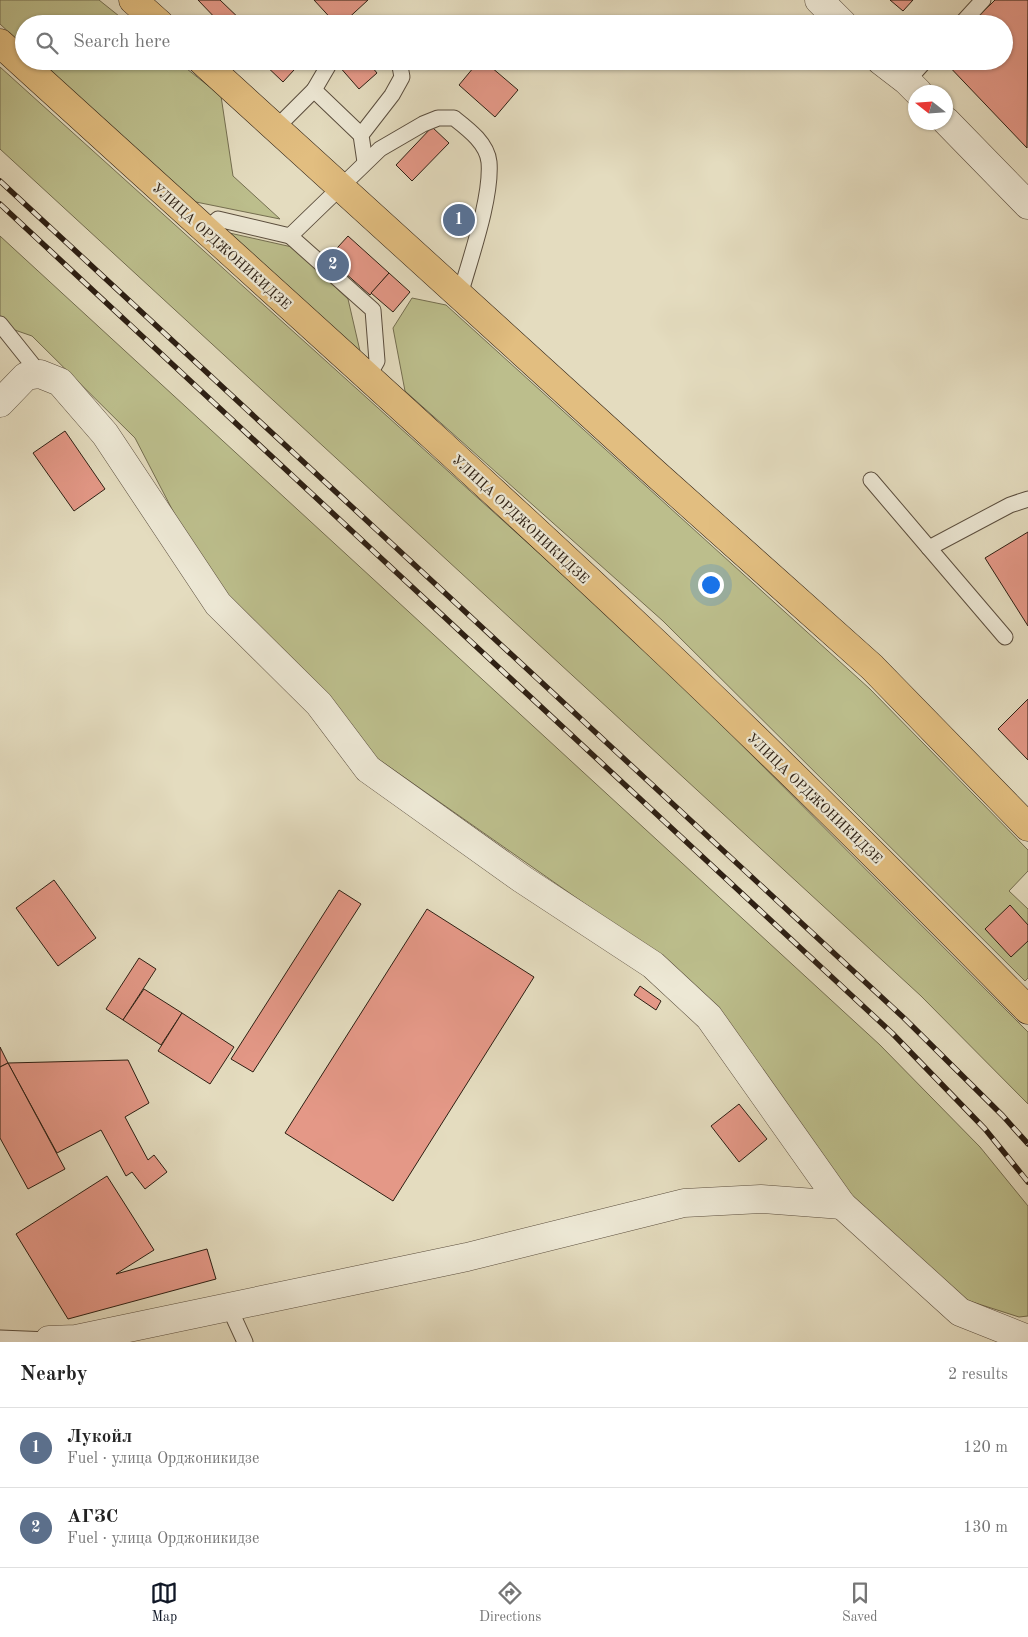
<!DOCTYPE html>
<meta charset="utf-8">
<style>
:root{--surface:#fff;--page:#f6f6f6;--text:#222;--muted:#767676;--line:#e0e0e0;--accent:#111827}
body{margin:0;font-family:"Old Standard TT",serif;background:var(--page);color:var(--text)}
.compass{position:absolute;left:908px;top:85px;width:45px;height:45px;border-radius:50%;background:var(--surface);box-shadow:0 1px 4px #0004;rotate:287deg}
.you{position:absolute;left:710px;top:584px;width:18px;height:18px;margin:-12px;border:4px solid #fff;border-radius:50%;background:#1a73e8;box-shadow:0 0 0 8px #1a73e833}
.badge{display:grid;place-items:center;width:32px;height:32px;border-radius:50%;background:var(--accent);color:#fff;font-size:16px;font-weight:700}
.pin{position:absolute;translate:-50% -50%;border:2px solid #fff;box-shadow:0 1px 5px #0006}
.list{margin:0;padding:0;list-style:none}
h2{display:flex;justify-content:space-between;align-items:center;height:65px;margin:0;padding:0 20px;font-size:21px}
h2 small{font-size:16px;font-weight:400;color:var(--muted)}
.list li{display:grid;grid-template-columns:32px 1fr auto;gap:15px;align-items:center;box-sizing:border-box;height:80px;padding:0 20px;border-top:1px solid var(--line)}
.list b{display:block;font-size:19px;white-space:nowrap}
.list p{margin:0;font-size:16px;white-space:nowrap;color:var(--muted)}
.list em{font-size:16px;font-style:normal;color:var(--muted)}
.icon{flex:none;width:28px;height:28px;fill:none;stroke:currentColor;stroke-width:2;stroke-linecap:round;stroke-linejoin:round}
.map{position:relative;flex:none;width:1028px;height:1342px;overflow:hidden}
.search{position:absolute;background:var(--surface);box-shadow:0 1px 4px #0004;left:15px;right:15px;top:15px;height:55px;display:flex;align-items:center;gap:12px;box-sizing:border-box;padding:0 18px;border-radius:28px;color:var(--muted);font-size:19px}
.sheet{height:225px;background:var(--surface)}
nav{display:flex;justify-content:space-around;align-items:center;box-sizing:border-box;height:70px;border-top:1px solid var(--line);background:var(--surface);font-size:14px;color:var(--muted)}
nav a{display:grid;justify-items:center;gap:2px}
nav .on{color:var(--accent)}
.map>svg:first-child{display:block}
.green{fill:#bcbe8c;stroke:#746e50}
.building{fill:#e49887;stroke:#2d1f13}
.lines{fill:none;stroke-linecap:round;stroke-linejoin:round}
.service-casing{stroke:#5b4e3e;stroke-width:17}
.minor-casing{stroke:#5b4e3e;stroke-width:29}
.primary-casing{stroke:#2d1f13;stroke-width:29}
.service{stroke:#ede8d5;stroke-width:15}
.minor{stroke:#ede8d5;stroke-width:28}
.primary{stroke:#e2be80;stroke-width:28}
.rail-casing{stroke:#2d1f13;stroke-width:5.5}
.rail{stroke:#ede8d5;stroke-width:4;stroke-dasharray:11;stroke-linecap:butt}
.labels{text-anchor:middle;stroke-width:4.5;stroke-linejoin:round;paint-order:stroke}
.street-label{font-size:14px;fill:#2d1f13;stroke:#ede8d5}
</style>
<div class="map">
<svg width="1028" height="1342" viewBox="0 0 1028 1342">
<rect width="100%" height="100%" fill="#e4dcbf"/>
<filter id="stains"><feTurbulence type="fractalNoise" baseFrequency=".004" numOctaves="4"/><feColorMatrix values="0 0 0 0 .2 0 0 0 0 .09 0 0 0 0 .02 0 0 0 .5 -.17"/></filter>
<radialGradient id="worn" r=".72"><stop offset=".6" stop-color="#630" stop-opacity="0"/><stop offset="1" stop-color="#630" stop-opacity=".3"/></radialGradient>
<g class="green">
<polygon points="0,0 99,0 129,24 24,24 24,46 0,24"/>
<polygon points="40,61 177,61 221,96 233,176 280,219 191,201"/>
<polygon points="0,67 653,656 1028,1032 1028,1104 921,996 0,149"/>
<polygon points="225,232 292,247 348,299 360,351"/>
<polygon points="0,236 880,1045 980,1147 1028,1206 1028,1316 1019,1317 963,1299 849,1198 658,955 371,754 227,599 199,561 135,438 32,336 9,328 0,316"/>
<polygon points="412,298 446,305 870,689 1028,850 1028,871 1009,891 1028,909 1028,978 1025,981 663,621 405,391 393,328"/>
</g>
<g class="building">
<polygon points="198,0 220,0 245,24 221,24"/>
<polygon points="314,0 368,0 342,24 336,24"/>
<polygon points="890,0 913,0 903,11"/>
<polygon points="995,0 1028,0 1027,148 944,61 1004,61 1004,24 971,24"/>
<polygon points="418,17 424,24 410,24"/>
<polygon points="261,61 285,61 294,70 283,82"/>
<polygon points="342,61 367,61 377,73 359,89 338,65"/>
<polygon points="479,61 484,61 518,90 495,117 459,85"/>
<polygon points="432,127 449,143 412,181 396,165"/>
<polygon points="348,236 389,273 370,295 328,258"/>
<polygon points="389,273 410,292 393,312 371,293"/>
<polygon points="65,431 105,489 74,511 33,453"/>
<polygon points="1028,532 1028,626 985,558"/>
<polygon points="1028,699 1028,760 998,729"/>
<polygon points="54,880 96,938 58,966 16,908"/>
<polygon points="339,890 361,904 253,1072 231,1059"/>
<polygon points="1010,905 1028,925 1028,941 1011,957 985,929"/>
<polygon points="427,909 534,977 393,1201 285,1133"/>
<polygon points="139,958 156,969 123,1020 106,1009"/>
<polygon points="640,986 661,1001 656,1010 634,995"/>
<polygon points="144,989 182,1013 161,1045 123,1020"/>
<polygon points="182,1013 234,1047 210,1084 158,1051"/>
<polygon points="0,1047 8,1063 0,1067"/>
<polygon points="128,1060 149,1103 125,1117 148,1160 154,1155 167,1172 145,1189 132,1172 126,1176 101,1130 57,1153 8,1063"/>
<polygon points="8,1063 65,1169 28,1189 0,1138 0,1067"/>
<polygon points="739,1104 767,1139 739,1162 711,1126"/>
<polygon points="107,1176 154,1250 116,1274 207,1249 216,1279 68,1319 16,1234"/>
</g>
<g class="lines">
<g class="service-casing">
<g id="service">
<polyline points="961,24 983,0"/>
<polyline points="907,81 925,61"/>
<polyline points="314,90 361,135"/>
<polyline points="276,128 314,90 331,61"/>
<polyline points="365,162 361,135 392,95 402,77 399,61"/>
<path d="M 205,231 L 218,219 L 290,236 L 380,149 L 423,124 L 438,118 L 454,118 C 468,129 487,143 489,162 C 492,198 470,259 460,295"/>
<polyline points="290,236 373,310 377,361 368,377"/>
<polyline points="0,324 40,374"/>
<polyline points="871,480 929,548"/>
<polyline points="1005,637 929,548 1010,505 1028,499"/>
<polyline points="228,1305 245,1342"/>
<polyline points="0,1338 49,1340"/>
</g>
</g>
<g class="minor-casing">
<g id="minor">
<polyline points="819,0 843,24"/>
<polyline points="881,61 907,81 918,92"/>
<polyline points="946,121 1028,205"/>
<polyline points="0,403 26,376 40,374 60,382 105,434 218,604 319,704 368,769 522,879 653,965 709,1017 842,1205 960,1312 1028,1339"/>
<polyline points="48,1342 49,1340 76,1339 467,1257 684,1203 761,1199 842,1205"/>
</g>
</g>
<g class="primary-casing">
<g id="primary">
<polyline points="133,0 160,24"/>
<path d="M 0,43 C 220,244 443,442 659,646 C 785,765 907,887 1028,1010"/>
<polyline points="202,61 656,474 872,667 1028,827"/>
</g>
</g>
<use href="#service" class="service"/>
<use href="#minor" class="minor"/>
<use href="#primary" class="primary"/>
<g class="rail-casing">
<g id="rail">
<polyline points="0,181 904,1018 1003,1116 1028,1144"/>
<polyline points="0,204 892,1033 985,1129 1028,1182"/>
</g>
</g>
<use href="#rail" class="rail"/>
</g>
<g class="labels">
<g class="street-label">
<text transform="translate(222 246) rotate(42)" y="5">УЛИЦА ОРДЖОНИКИДЗЕ</text>
<text transform="translate(521 519) rotate(43)" y="5">УЛИЦА ОРДЖОНИКИДЗЕ</text>
<text transform="translate(815 798) rotate(44)" y="5">УЛИЦА ОРДЖОНИКИДЗЕ</text>
</g>
</g>
<rect width="100%" height="100%" filter="url(#stains)"/>
<rect width="100%" height="100%" fill="url(#worn)"/>
</svg>
<svg class="compass" viewBox="-18 -18 36 36"><path d="M0-13l5 13h-10z" fill="#e53935"/><path d="M0 13l5-13h-10z" fill="#767676"/></svg>
<div class="you"></div>
<div class="pin badge" style="left:459px;top:220px;background:#5c6f8a">1</div>
<div class="pin badge" style="left:333px;top:265px;background:#5c6f8a">2</div>
<div class="search"><svg class="icon" aria-label="search" viewBox="0 0 24 24"><circle cx="10" cy="10" r="6"/><path d="M15 15l6 6"/></svg>Search here</div>
</div>
<section class="sheet">
<h2>Nearby<small>2 results</small></h2>
<ul class="list">
<li><span class="badge" style="background:#5c6f8a">1</span><div><b>Лукойл</b><p>Fuel · улица Орджоникидзе</p></div><em>120 m</em></li>
<li><span class="badge" style="background:#5c6f8a">2</span><div><b>АГЗС</b><p>Fuel · улица Орджоникидзе</p></div><em>130 m</em></li>
</ul>
</section>
<nav>
<a class="on"><svg class="icon" aria-label="map" viewBox="0 0 24 24"><path d="M3 6l6-2 6 2 6-2v14l-6 2-6-2-6 2zM9 4v14M15 6v14"/></svg>Map</a>
<a><svg class="icon" aria-label="directions" viewBox="0 0 24 24"><path d="M12 3l9 9-9 9-9-9zM9 14v-3h6M13 9l2 2-2 2"/></svg>Directions</a>
<a><svg class="icon" aria-label="saved" viewBox="0 0 24 24"><path d="M7 4h10v16l-5-4-5 4z"/></svg>Saved</a>
</nav>
